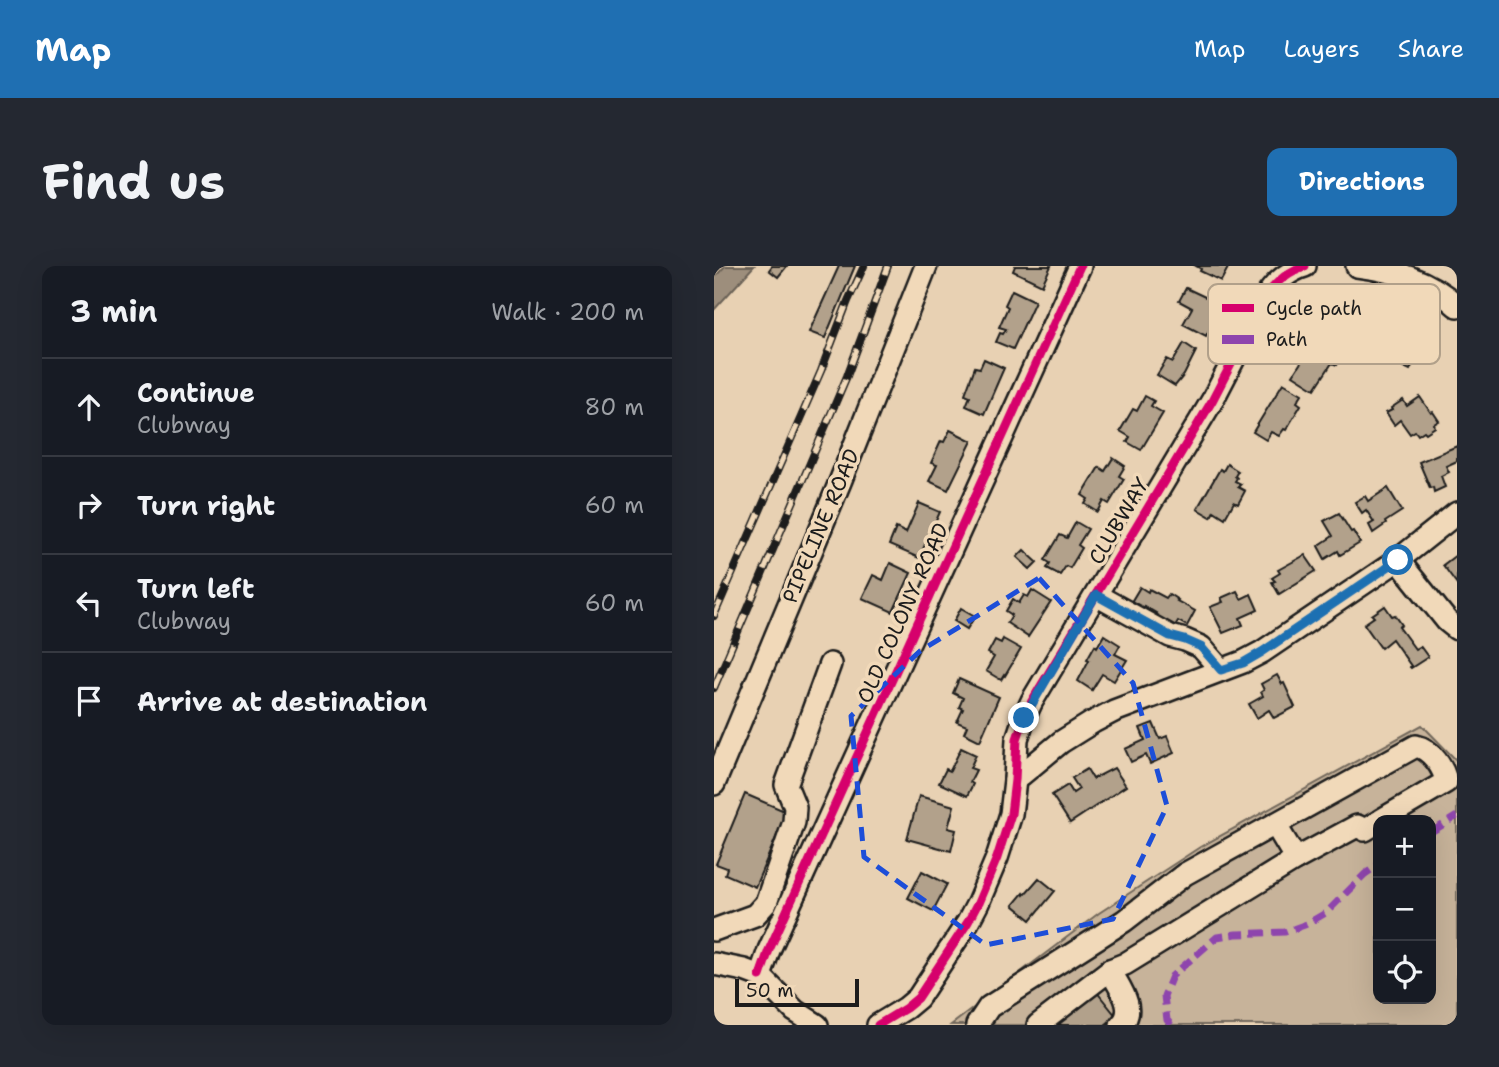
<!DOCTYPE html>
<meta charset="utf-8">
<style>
:root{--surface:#171b24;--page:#242831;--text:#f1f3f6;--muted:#9ea1a6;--line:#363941;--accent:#1f6fb2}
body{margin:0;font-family:"Shantell Sans",sans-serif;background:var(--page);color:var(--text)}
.controls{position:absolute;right:21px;bottom:21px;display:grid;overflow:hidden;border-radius:14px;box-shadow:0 7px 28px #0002}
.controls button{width:63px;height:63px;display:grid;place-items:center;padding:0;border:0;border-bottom:2px solid var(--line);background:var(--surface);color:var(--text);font:35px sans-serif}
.scale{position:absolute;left:21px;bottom:18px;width:124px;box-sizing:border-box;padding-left:7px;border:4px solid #1c1c1c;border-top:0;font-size:19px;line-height:24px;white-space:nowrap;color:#1c1c1c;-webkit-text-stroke:5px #f1d9b9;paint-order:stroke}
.stop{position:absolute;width:21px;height:21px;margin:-16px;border:5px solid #1f6fb2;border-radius:50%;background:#fff}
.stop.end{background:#1f6fb2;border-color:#fff;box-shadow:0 2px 7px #0008}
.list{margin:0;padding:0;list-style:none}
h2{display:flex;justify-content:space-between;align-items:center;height:91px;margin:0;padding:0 28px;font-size:30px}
h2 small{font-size:23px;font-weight:400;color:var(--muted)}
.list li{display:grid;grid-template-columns:46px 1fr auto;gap:21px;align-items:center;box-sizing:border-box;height:98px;padding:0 28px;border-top:2px solid var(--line)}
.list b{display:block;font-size:26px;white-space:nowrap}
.list p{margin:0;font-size:23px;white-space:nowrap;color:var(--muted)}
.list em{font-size:23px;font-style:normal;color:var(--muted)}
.icon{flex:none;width:38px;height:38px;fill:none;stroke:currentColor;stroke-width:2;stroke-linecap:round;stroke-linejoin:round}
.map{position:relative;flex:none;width:743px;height:759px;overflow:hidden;border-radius:14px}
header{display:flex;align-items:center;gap:42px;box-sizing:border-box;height:98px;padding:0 35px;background:var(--accent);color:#fff}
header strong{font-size:33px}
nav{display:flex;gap:38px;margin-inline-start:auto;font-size:24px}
.intro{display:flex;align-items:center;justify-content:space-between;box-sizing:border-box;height:168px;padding:0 42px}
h1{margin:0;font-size:49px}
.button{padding:18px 32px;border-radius:14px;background:var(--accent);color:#fff;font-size:24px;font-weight:700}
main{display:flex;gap:42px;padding:0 42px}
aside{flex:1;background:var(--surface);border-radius:14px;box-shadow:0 7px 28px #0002}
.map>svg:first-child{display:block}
.green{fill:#c7b39a;stroke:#72685b;stroke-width:2;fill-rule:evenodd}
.water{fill:#9d8e7b;stroke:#696055;stroke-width:2}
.building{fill:#b2a18b;stroke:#1c1c1c;stroke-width:2}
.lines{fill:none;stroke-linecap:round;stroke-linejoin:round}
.minor-casing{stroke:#1c1c1c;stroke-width:26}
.minor{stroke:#f1d9b9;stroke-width:21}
.rail-casing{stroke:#1c1c1c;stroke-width:8}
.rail{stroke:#f1d9b9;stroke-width:5;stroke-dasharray:16;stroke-linecap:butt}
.quiet{stroke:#8e44ad;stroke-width:7;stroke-dasharray:14 7;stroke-linecap:butt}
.cycleway-casing{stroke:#f1d9b9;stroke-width:13}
.cycleway{stroke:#d6006c;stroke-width:9}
.route{stroke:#1f6fb2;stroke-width:9}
.marked{fill:none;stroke:#1d4ed8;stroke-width:5;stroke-dasharray:14 9;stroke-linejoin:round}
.labels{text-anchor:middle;stroke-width:7;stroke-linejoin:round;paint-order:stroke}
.street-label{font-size:21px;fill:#1c1c1c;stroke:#f1d9b9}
.key{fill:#f1d9b9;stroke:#b1a08a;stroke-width:2}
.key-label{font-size:19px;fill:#1c1c1c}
</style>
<header>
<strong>Map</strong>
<nav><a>Map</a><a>Layers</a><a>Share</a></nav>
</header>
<div class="intro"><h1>Find us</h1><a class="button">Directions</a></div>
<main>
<aside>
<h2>3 min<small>Walk · 200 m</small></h2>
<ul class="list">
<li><svg class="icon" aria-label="ahead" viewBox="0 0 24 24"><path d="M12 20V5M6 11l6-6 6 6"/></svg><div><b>Continue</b><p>Clubway</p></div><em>80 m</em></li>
<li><svg class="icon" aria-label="right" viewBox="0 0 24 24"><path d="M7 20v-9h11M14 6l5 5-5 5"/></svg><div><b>Turn right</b></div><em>60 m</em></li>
<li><svg class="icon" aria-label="left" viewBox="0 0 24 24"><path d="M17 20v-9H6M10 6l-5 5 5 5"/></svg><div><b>Turn left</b><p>Clubway</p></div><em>60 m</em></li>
<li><svg class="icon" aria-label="arrive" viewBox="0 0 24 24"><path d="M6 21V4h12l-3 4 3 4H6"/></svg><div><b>Arrive at destination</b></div></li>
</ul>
</aside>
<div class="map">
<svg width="743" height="759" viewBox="0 0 743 759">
<rect width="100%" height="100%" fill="#e8d1b3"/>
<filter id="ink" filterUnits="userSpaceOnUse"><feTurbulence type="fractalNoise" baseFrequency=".0143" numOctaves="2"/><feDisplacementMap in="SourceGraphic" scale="14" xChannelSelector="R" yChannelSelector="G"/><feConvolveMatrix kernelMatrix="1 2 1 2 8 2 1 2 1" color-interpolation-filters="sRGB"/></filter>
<g filter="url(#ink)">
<path class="green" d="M 708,459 L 743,495 L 743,759 L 237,759 L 385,647 L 486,581 ZM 664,554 L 717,554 L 717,733 L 664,733 Z"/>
<polygon class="water" points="11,0 40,0 0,44 0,12"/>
<g class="building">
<polygon points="58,0 73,0 64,11 55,4"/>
<polygon points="125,0 141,0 111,72 95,66"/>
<polygon points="301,0 337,0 328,19 299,5"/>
<polygon points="482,0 515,0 507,15 486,5 487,3"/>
<polygon points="472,22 508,39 492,70 469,58 478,42 465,35"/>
<polygon points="298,24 321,35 299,83 282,76 286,67 289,68 292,63 285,61 294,41 291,39"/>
<polygon points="686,46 701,54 698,60 702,62 699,67 711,73 696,104 677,95 682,86 669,80"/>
<polygon points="470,77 482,85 470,109 461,120 443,109 453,93 459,96"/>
<polygon points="606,77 628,91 623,99 618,97 601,123 579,109 596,82 601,85"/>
<polygon points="270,93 290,102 270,148 252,140 256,130 251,128 261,101 266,102"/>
<polygon points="569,117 588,128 583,136 587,139 572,164 570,163 565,170 557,166 552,174 539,166"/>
<polygon points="431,130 440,135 437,140 449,147 427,184 413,176 416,171 406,165 419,143 423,145"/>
<polygon points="706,131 717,147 719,146 725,155 720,158 721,161 712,167 710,165 704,169 701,165 696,168 686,154 680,159 672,147 678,144 677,142 689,134 693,140"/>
<polygon points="236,164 258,175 234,224 215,215 223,199 217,197 227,175 230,176"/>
<polygon points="743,180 743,195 732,200 735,206 727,210 731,221 720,226 719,221 716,222 705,196"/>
<polygon points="399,192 411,200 405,210 410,213 395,238 390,235 384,246 371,238 374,233 368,229 385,201 391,205"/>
<polygon points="513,198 524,205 521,210 523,212 521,215 527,218 524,221 531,225 524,238 520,236 511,252 500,245 497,251 483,243 506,203 509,205"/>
<polygon points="674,222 688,245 671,256 672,258 659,267 655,259 660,256 652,244 648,247 641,236 651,230 654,235"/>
<polygon points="205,237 226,246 205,292 175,279 182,262 192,267"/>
<polygon points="625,247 637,266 639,265 646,277 626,289 624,285 611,293 604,280 619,270 610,255"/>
<polygon points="362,256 374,263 364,279 368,282 356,302 352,300 346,309 333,302 336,297 331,294 346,269 353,272"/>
<polygon points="310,284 323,296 316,303 303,291"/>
<polygon points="591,289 602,305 565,328 558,316 561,315 558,312 566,307 564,304"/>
<polygon points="742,289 743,290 743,318 729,299"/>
<polygon points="176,297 197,307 179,346 148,332 159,309 169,314"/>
<polygon points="426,321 434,326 435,323 452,332 455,328 464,334 463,335 481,345 473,360 464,355 459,363 439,351 442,347 430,340 429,343 417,336"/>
<polygon points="318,324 337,336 314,371 293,357 298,349 292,345 299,333 305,337 310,329 314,331"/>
<polygon points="523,325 527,333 537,328 544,344 526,352 529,359 509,367 496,341 509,336 507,332"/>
<polygon points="671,340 678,350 681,349 688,359 685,361 701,383 706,380 714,391 697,402 696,401 697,400 678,373 667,382 650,358 660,351 658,349"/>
<polygon points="247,342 261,350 253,363 240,355"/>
<polygon points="390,369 406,379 401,388 413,394 400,415 388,408 378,424 364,415 375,394 373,393 381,379 383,381"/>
<polygon points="289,373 307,383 291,410 290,409 287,414 272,405 280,391 274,387 281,374 287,377"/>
<polygon points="563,409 568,418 570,417 581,441 560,452 555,444 543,452 535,438 549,430 547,426 550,424 547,418"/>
<polygon points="245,413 285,431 266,475 250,467 253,460 243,456 249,443 245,441 249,432 239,427"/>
<polygon points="439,457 446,473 453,470 460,487 436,498 432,489 417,496 411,483 431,474 426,462"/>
<polygon points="247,482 262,489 256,502 262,504 256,516 259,518 253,530 225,517 232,503 236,505"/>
<polygon points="400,502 412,520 356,557 338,529 354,519 359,527 365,523 358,512 373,503 379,513"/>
<polygon points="31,528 73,546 41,621 11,608 13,602 2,598"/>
<polygon points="205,530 240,540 234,562 242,564 237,585 193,573"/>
<polygon points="208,605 233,618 219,645 194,632"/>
<polygon points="325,612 341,625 317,654 299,639 309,627 310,629"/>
<polygon points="382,725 402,750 391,759 339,759"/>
</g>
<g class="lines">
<g class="minor-casing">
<g id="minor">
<path d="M 643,0 C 681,5 714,13 743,40"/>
<polyline points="684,294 733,355 743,363"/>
<polyline points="382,329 456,370 471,374 487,381 507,404"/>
<polyline points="301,514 347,476 379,456 400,445 529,396 548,386 684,294 743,247"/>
<polyline points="0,518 126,216 212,0"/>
<polyline points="561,558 582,593"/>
<polyline points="0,664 41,649 52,637 80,556 81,541 72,519 116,398"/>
<polyline points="0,698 30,704 46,710 81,745 103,759"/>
<path d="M 396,704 C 404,720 424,743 407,759"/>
<polyline points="46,710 55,684 366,0"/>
<path d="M 164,759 L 192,742 L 204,732 L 254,656 L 264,637 L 283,592 L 297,548 L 301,514 L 303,473 L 310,452 L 318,435 L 498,135 L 553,29 C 563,15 574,5 591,0"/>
<path d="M 263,759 L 275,741 L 410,655 L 471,608 L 702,480 C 717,483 730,502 732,516 L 667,554"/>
<polyline points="324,759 396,704 411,698 582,593 643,560 651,564 664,556"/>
</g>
</g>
<use href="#minor" class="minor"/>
<g class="rail-casing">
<g id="rail">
<polyline points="0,350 107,105 134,35 150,0"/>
<polyline points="0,422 133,110 174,0"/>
</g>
</g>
<use href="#rail" class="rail"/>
<g class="quiet">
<polyline points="717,566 743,550"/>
<polyline points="457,759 453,754 450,730 458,710 503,671 522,668 571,666 593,658 613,646 651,608 664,599"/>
</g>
<g class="cycleway-casing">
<g id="cycleway">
<polyline points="46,710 55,684 366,0"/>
<path d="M 164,759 L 192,742 L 204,732 L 254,656 L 264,637 L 283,592 L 297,548 L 301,514 L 303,473 L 310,452 L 318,435 L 498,135 L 553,29 C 563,15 574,5 591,0"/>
</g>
</g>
<use href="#cycleway" class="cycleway"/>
</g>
</g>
<g class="lines" filter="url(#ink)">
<polyline class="route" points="310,452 382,329 456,370 471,374 487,381 507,404 529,397 548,386 684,294"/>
</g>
<path class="marked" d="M 325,312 L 419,417 L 453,540 L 399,653 L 272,679 L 150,591 L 137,450 L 206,385 Z"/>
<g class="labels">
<g class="street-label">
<text transform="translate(405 255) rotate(-59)" y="7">CLUBWAY</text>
<text transform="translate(107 260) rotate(-67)" y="7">PIPELINE ROAD</text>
<text transform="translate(189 347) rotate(-66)" y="7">OLD COLONY ROAD</text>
</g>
</g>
<rect x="494" y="18" width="232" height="80" rx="10" class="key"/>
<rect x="508" y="38" width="32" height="8" fill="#d6006c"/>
<rect x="508" y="69" width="32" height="9" fill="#8e44ad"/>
<g class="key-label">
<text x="552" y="49">Cycle path</text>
<text x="552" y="80">Path</text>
</g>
</svg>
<div class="controls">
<button>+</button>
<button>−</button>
<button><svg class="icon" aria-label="locate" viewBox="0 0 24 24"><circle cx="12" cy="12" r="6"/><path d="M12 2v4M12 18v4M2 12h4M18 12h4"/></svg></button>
</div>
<div class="scale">50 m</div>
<div class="stop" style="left:684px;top:294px"></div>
<div class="stop end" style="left:310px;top:452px"></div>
</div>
</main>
